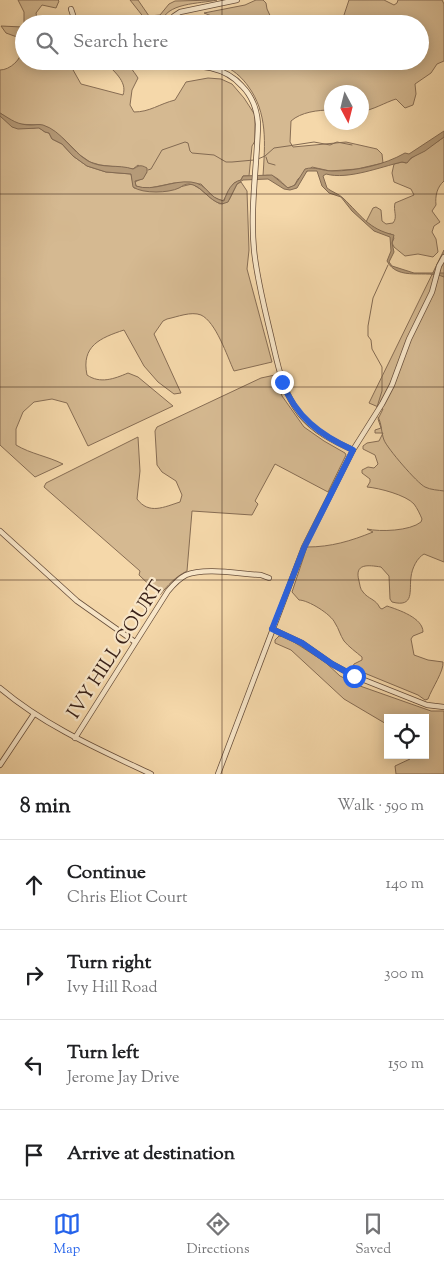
<!DOCTYPE html>
<meta charset="utf-8">
<style>
:root{--surface:#fff;--page:#f6f6f6;--text:#202124;--muted:#757577;--line:#e0e0e0;--accent:#2563eb}
body{margin:0;font-family:"Sorts Mill Goudy",serif;background:var(--page);color:var(--text)}
.controls{position:absolute;right:15px;bottom:15px;display:grid;overflow:hidden;border-radius:0px;box-shadow:0 2px 12px #0003}
.controls button{width:45px;height:45px;display:grid;place-items:center;padding:0;border:0;border-bottom:1px solid var(--line);background:var(--surface);color:var(--text);font:25px sans-serif}
.compass{position:absolute;left:324px;top:85px;width:45px;height:45px;border-radius:50%;background:var(--surface);box-shadow:0 2px 12px #0003;rotate:173deg}
.stop{position:absolute;width:15px;height:15px;margin:-11px;border:4px solid #2563eb;border-radius:50%;background:#fff}
.stop.end{background:#2563eb;border-color:#fff;box-shadow:0 1px 5px #0008}
.list{margin:0;padding:0;list-style:none}
h2{display:flex;justify-content:space-between;align-items:center;height:65px;margin:0;padding:0 20px;font-size:21px}
h2 small{font-size:16px;font-weight:400;color:var(--muted)}
.list li{display:grid;grid-template-columns:32px 1fr auto;gap:15px;align-items:center;box-sizing:border-box;height:90px;padding:0 20px;border-top:1px solid var(--line)}
.list b{display:block;font-size:19px;white-space:nowrap}
.list p{margin:0;font-size:16px;white-space:nowrap;color:var(--muted)}
.list em{font-size:16px;font-style:normal;color:var(--muted)}
.icon{flex:none;width:28px;height:28px;fill:none;stroke:currentColor;stroke-width:2;stroke-linecap:round;stroke-linejoin:round}
.map{position:relative;flex:none;width:444px;height:774px;overflow:hidden}
.search{position:absolute;background:var(--surface);box-shadow:0 2px 12px #0003;left:15px;right:15px;top:15px;height:55px;display:flex;align-items:center;gap:12px;box-sizing:border-box;padding:0 18px;border-radius:28px;color:var(--muted);font-size:19px}
.sheet{height:425px;background:var(--surface)}
nav{display:flex;justify-content:space-around;align-items:center;box-sizing:border-box;height:70px;border-top:1px solid var(--line);background:var(--surface);font-size:14px;color:var(--muted)}
nav a{display:grid;justify-items:center;gap:2px}
nav .on{color:var(--accent)}
.map>svg:first-child{display:block}
.green{fill:#d5b991;stroke:#876d54}
.water{fill:#b59a78;stroke:#836a52}
.lines{fill:none;stroke-linecap:round;stroke-linejoin:round}
.stream{stroke:#836a52;stroke-width:1}
.minor-casing{stroke:#684f3c;stroke-width:6}
.minor{stroke:#f8e6c8;stroke-width:4.5}
.route{stroke:#2563eb;stroke-width:6}
.grid{fill:none;stroke:#392118;stroke-width:1;stroke-opacity:0.55}
.labels{text-anchor:middle;stroke-width:4.5;stroke-linejoin:round;paint-order:stroke}
.street-label{font-size:19px;fill:#392118;stroke:#f8e6c8}
</style>
<div class="map">
<svg width="444" height="774" viewBox="0 0 444 774">
<rect width="100%" height="100%" fill="#f5d8aa"/>
<filter id="stains"><feTurbulence type="fractalNoise" baseFrequency=".004" numOctaves="4"/><feColorMatrix values="0 0 0 0 .2 0 0 0 0 .09 0 0 0 0 .02 0 0 0 .5 -.17"/></filter>
<radialGradient id="worn" r=".72"><stop offset=".6" stop-color="#630" stop-opacity="0"/><stop offset="1" stop-color="#630" stop-opacity=".3"/></radialGradient>
<g class="green">
<polygon points="18,0 58,0 59,1 56,8 42,5 36,13 38,24 24,24 24,12"/>
<path d="M 130,0 L 138,0 L 149,16 L 160,15 L 169,4 L 175,1 L 217,0 C 200,4 165,2 161,24 L 149,24 Z"/>
<polygon points="256,0 263,0 266,3 267,9 274,24 219,24 214,17 204,13 245,5"/>
<path d="M 349,0 L 384,0 L 394,5 L 397,3 L 398,0 L 442,0 L 444,4 L 444,61 L 437,64 L 431,73 L 415,84 L 416,94 L 413,105 L 405,108 L 396,99 C 386,102 371,111 362,111 L 362,92 L 332,92 L 331,110 C 318,110 301,112 291,121 L 290,142 L 293,147 L 346,142 L 377,149 L 382,154 L 383,163 L 357,169 L 330,171 L 312,167 L 298,179 L 294,186 L 287,188 C 280,180 274,173 263,176 C 265,144 268,113 248,86 C 243,79 236,72 228,68 C 211,62 193,62 175,61 L 420,61 L 420,24 L 341,24 Z"/>
<path d="M 24,25 L 24,61 L 68,61 L 81,84 L 123,95 C 128,81 112,70 104,61 C 124,61 127,61 138,78 L 132,90 L 130,105 L 134,112 C 150,112 159,104 175,100 L 186,82 L 208,78 L 221,79 L 232,84 L 244,98 L 255,115 L 255,141 L 252,146 L 249,176 L 243,176 L 241,180 L 234,183 L 223,201 L 213,197 L 201,184 L 174,183 L 145,189 L 136,186 L 135,182 L 141,179 L 147,172 L 138,165 L 133,169 L 100,165 L 90,162 L 80,155 L 64,139 L 38,125 L 16,124 L 0,113 L 0,70 C 10,70 22,59 22,49 C 22,44 19,41 17,37 L 6,33 L 1,26 L 22,27 Z"/>
<path d="M 0,116 C 12,124 9,128 25,128 C 30,128 33,129 38,127 L 45,132 L 49,133 L 52,139 L 62,144 L 73,156 L 87,166 L 106,172 L 131,174 L 134,188 L 167,190 L 192,184 C 203,189 209,199 220,204 L 229,200 L 237,184 L 241,182 L 247,191 L 249,250 L 247,269 L 272,362 L 234,371 C 227,356 216,322 201,315 C 191,311 177,317 167,319 L 163,321 L 154,334 L 181,393 L 174,394 L 158,382 L 144,366 L 124,330 C 100,338 81,346 87,375 C 100,384 114,379 128,373 L 138,377 L 173,406 L 88,446 L 67,403 L 52,399 L 34,402 L 23,412 L 16,429 L 16,445 C 31,454 47,456 63,464 L 35,477 L 0,445 Z"/>
<path d="M 444,137 L 444,181 C 437,187 435,196 436,205 L 432,211 L 440,222 L 434,226 L 432,232 L 436,239 L 438,252 L 433,257 L 418,254 L 405,256 L 394,247 L 392,243 L 394,238 L 391,234 C 381,234 374,228 366,222 L 373,208 L 376,207 L 381,210 L 382,221 L 386,224 L 393,223 C 398,217 393,211 395,203 L 414,195 L 411,189 L 394,182 L 392,173 L 394,164 L 402,162 L 406,163 C 416,153 432,146 444,137 Z"/>
<path d="M 444,250 L 444,562 L 424,554 C 417,558 412,568 411,577 C 409,590 415,608 392,602 L 390,599 L 389,576 L 381,567 C 368,565 354,563 359,581 C 360,585 360,589 363,592 C 368,599 376,599 380,608 L 382,609 L 387,606 C 399,610 423,618 423,632 L 413,636 L 411,639 L 414,655 L 428,660 L 443,662 C 444,671 432,688 428,699 L 425,700 L 418,695 L 357,670 L 353,666 L 354,664 L 362,660 L 362,657 C 356,652 349,647 344,641 C 340,635 339,629 335,623 C 331,614 308,600 299,600 L 292,592 L 307,547 C 331,547 351,541 373,532 L 367,529 C 380,532 410,531 421,522 L 422,519 C 420,514 417,508 414,504 C 406,495 379,488 367,487 L 370,482 L 370,479 L 362,473 L 362,470 L 368,467 L 374,468 L 378,464 L 375,455 L 363,449 L 363,446 L 367,443 L 379,441 L 383,433 L 375,433 L 375,430 L 381,428 L 378,419 L 383,409 L 369,403 Z"/>
<path d="M 275,375 L 282,396 L 304,427 L 324,441 L 345,453 L 346,455 L 328,492 L 275,464 L 255,501 L 258,504 L 252,515 L 192,511 L 187,571 C 175,577 168,585 160,595 L 139,575 L 140,571 L 44,487 L 46,483 L 138,437 L 140,471 L 137,499 C 149,515 164,507 180,502 L 182,495 L 176,481 L 162,472 L 157,465 L 155,431 L 157,427 L 261,378 Z"/>
<polygon points="279,636 286,637 325,662 340,676 360,686 431,711 444,711 444,774 396,774 395,766 410,759 412,755 425,755 425,718 388,718 388,725 344,699 291,650 275,643 275,640"/>
</g>
<path class="water" d="M 0,113 C 12,120 17,125 31,125 C 35,125 39,124 43,125 C 62,131 71,151 88,161 C 102,169 118,164 133,169 C 139,166 140,164 147,168 L 147,172 L 143,179 L 135,181 L 136,186 C 154,192 172,180 191,182 C 209,184 207,198 224,201 C 227,192 231,182 241,180 L 243,176 L 272,175 L 288,188 L 295,185 L 305,169 C 314,166 323,171 332,171 C 357,171 384,165 405,153 L 409,154 L 444,131 L 444,137 L 425,151 L 411,158 L 407,163 L 402,162 C 380,167 348,180 326,174 L 323,176 L 327,188 C 332,192 339,194 343,198 C 361,215 368,229 394,235 L 392,243 L 394,252 L 389,262 L 392,266 L 414,273 L 444,273 L 444,277 C 427,269 398,282 387,261 L 391,251 L 390,237 L 374,231 L 352,211 L 341,197 L 329,193 L 322,186 L 317,171 L 307,171 L 297,188 L 290,190 L 284,189 L 268,179 L 243,180 L 237,184 L 228,202 L 222,204 C 208,201 202,185 189,184 C 184,184 183,186 179,188 C 169,193 143,194 133,187 L 131,174 L 106,172 L 87,166 L 73,156 L 62,144 L 52,139 L 49,133 L 45,132 L 39,128 L 18,129 L 12,127 L 0,116 Z"/>
<g class="lines">
<g class="stream">
<polyline points="266,157 268,163 275,165"/>
<polyline points="258,159 265,156 274,148 288,146 314,142 330,145 337,142 352,145"/>
<polyline points="148,170 151,169 162,150 185,142 188,143 190,151 192,153 214,155 226,162 232,162 254,160"/>
<polyline points="377,407 382,391 382,367 372,349 371,340 368,336 368,326 373,298 388,265"/>
<path d="M 378,417 C 382,424 381,432 384,440 C 387,448 417,483 425,487 C 431,490 438,490 444,491"/>
</g>
<g class="minor-casing">
<g id="minor">
<polyline points="71,9 76,24"/>
<polyline points="167,24 174,16 180,12 237,0"/>
<path d="M 132,61 C 168,72 214,54 242,86 C 252,96 257,110 258,124 C 257,166 250,208 254,250 C 257,280 265,310 272,340 C 278,366 283,393 300,414 C 314,431 333,441 353,450"/>
<polyline points="0,531 77,601 135,642"/>
<polyline points="272,629 302,643 332,664 354,676 427,705 444,707"/>
<path d="M 0,688 C 45,726 98,749 151,774"/>
<path d="M 75,738 L 168,591 C 173,585 178,579 186,575 C 205,567 240,574 261,575 L 269,578"/>
<polyline points="0,765 34,714"/>
<polyline points="218,774 304,547 353,450 382,404 392,385 409,339 432,292 439,266 444,257"/>
</g>
</g>
<use href="#minor" class="minor"/>
</g>
<g class="lines">
<path class="route" d="M 282,382 C 296,417 320,435 353,450 L 304,548 L 272,629 L 302,643 L 332,664 L 354,676"/>
</g>
<path class="grid" d="M 222,0 L 222,24M 222,61 L 222,774M 0,194 L 444,194M 0,387 L 444,387M 0,580 L 444,580"/>
<g class="labels">
<g class="street-label">
<text transform="translate(114 649) rotate(-57)" y="7">IVY HILL COURT</text>
</g>
</g>
<rect width="100%" height="100%" filter="url(#stains)"/>
<rect width="100%" height="100%" fill="url(#worn)"/>
</svg>
<div class="controls">
<button><svg class="icon" aria-label="locate" viewBox="0 0 24 24"><circle cx="12" cy="12" r="6"/><path d="M12 2v4M12 18v4M2 12h4M18 12h4"/></svg></button>
</div>
<svg class="compass" viewBox="-18 -18 36 36"><path d="M0-13l5 13h-10z" fill="#e53935"/><path d="M0 13l5-13h-10z" fill="#757577"/></svg>
<div class="stop" style="left:354px;top:676px"></div>
<div class="stop end" style="left:282px;top:382px"></div>
<div class="search"><svg class="icon" aria-label="search" viewBox="0 0 24 24"><circle cx="10" cy="10" r="6"/><path d="M15 15l6 6"/></svg>Search here</div>
</div>
<section class="sheet">
<h2>8 min<small>Walk · 590 m</small></h2>
<ul class="list">
<li><svg class="icon" aria-label="ahead" viewBox="0 0 24 24"><path d="M12 20V5M6 11l6-6 6 6"/></svg><div><b>Continue</b><p>Chris Eliot Court</p></div><em>140 m</em></li>
<li><svg class="icon" aria-label="right" viewBox="0 0 24 24"><path d="M7 20v-9h11M14 6l5 5-5 5"/></svg><div><b>Turn right</b><p>Ivy Hill Road</p></div><em>300 m</em></li>
<li><svg class="icon" aria-label="left" viewBox="0 0 24 24"><path d="M17 20v-9H6M10 6l-5 5 5 5"/></svg><div><b>Turn left</b><p>Jerome Jay Drive</p></div><em>150 m</em></li>
<li><svg class="icon" aria-label="arrive" viewBox="0 0 24 24"><path d="M6 21V4h12l-3 4 3 4H6"/></svg><div><b>Arrive at destination</b></div></li>
</ul>
</section>
<nav>
<a class="on"><svg class="icon" aria-label="map" viewBox="0 0 24 24"><path d="M3 6l6-2 6 2 6-2v14l-6 2-6-2-6 2zM9 4v14M15 6v14"/></svg>Map</a>
<a><svg class="icon" aria-label="directions" viewBox="0 0 24 24"><path d="M12 3l9 9-9 9-9-9zM9 14v-3h6M13 9l2 2-2 2"/></svg>Directions</a>
<a><svg class="icon" aria-label="saved" viewBox="0 0 24 24"><path d="M7 4h10v16l-5-4-5 4z"/></svg>Saved</a>
</nav>
